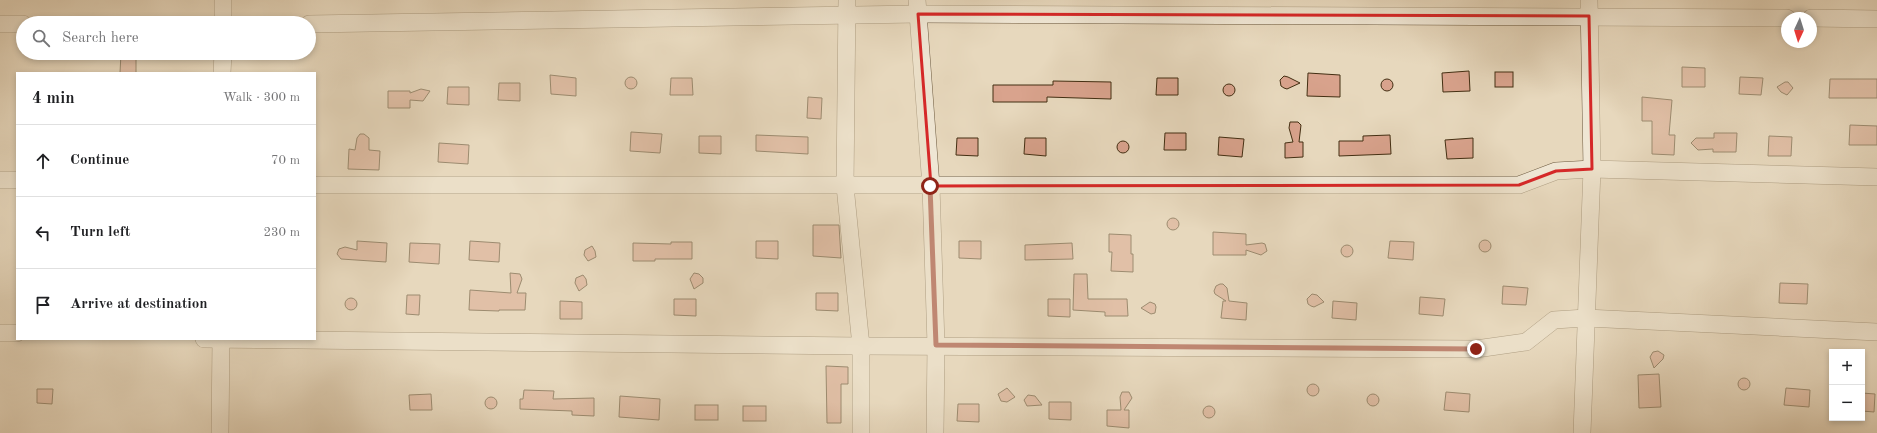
<!DOCTYPE html>
<meta charset="utf-8">
<style>
:root{--surface:#fff;--page:#f6f6f6;--text:#202124;--muted:#757577;--line:#e0e0e0}
body{margin:0;font-family:"Old Standard TT",serif;background:var(--page);color:var(--text)}
.controls{position:absolute;right:12px;bottom:12px;display:grid;overflow:hidden;border-radius:0px;box-shadow:0 2px 6px #0003}
.controls button{width:36px;height:36px;display:grid;place-items:center;padding:0;border:0;border-bottom:1px solid var(--line);background:var(--surface);color:var(--text);font:20px sans-serif}
.compass{position:absolute;left:1781px;top:12px;width:36px;height:36px;border-radius:50%;background:var(--surface);box-shadow:0 2px 6px #0003;rotate:184deg}
.stop{position:absolute;width:12px;height:12px;margin:-9px;border:3px solid #8f2418;border-radius:50%;background:#fff}
.stop.end{background:#8f2418;border-color:#fff;box-shadow:0 1px 4px #0008}
.list{margin:0;padding:0;list-style:none}
h2{display:flex;justify-content:space-between;align-items:center;height:52px;margin:0;padding:0 16px;font-size:17px}
h2 small{font-size:13px;font-weight:400;color:var(--muted)}
.list li{display:grid;grid-template-columns:26px 1fr auto;gap:12px;align-items:center;box-sizing:border-box;height:72px;padding:0 16px;border-top:1px solid var(--line)}
.list b{display:block;font-size:15px;white-space:nowrap}
.list em{font-size:13px;font-style:normal;color:var(--muted)}
.icon{flex:none;width:22px;height:22px;fill:none;stroke:currentColor;stroke-width:2;stroke-linecap:round;stroke-linejoin:round}
.map{position:relative;flex:none;width:1877px;height:433px;overflow:hidden}
.search{position:absolute;background:var(--surface);box-shadow:0 2px 6px #0003;left:16px;top:16px;width:300px;height:44px;display:flex;align-items:center;gap:10px;box-sizing:border-box;padding:0 14px;border-radius:22px;color:var(--muted);font-size:15px}
.panel{position:absolute;background:var(--surface);box-shadow:0 2px 6px #0003;left:16px;top:72px;width:300px;height:268px;border-radius:0px}
.map>svg:first-child{display:block}
.building{fill:#d9a38d;stroke:#422e12}
.lines{fill:none;stroke-linecap:round;stroke-linejoin:round}
.minor-casing{stroke:#6b583d;stroke-width:18}
.minor{stroke:#efe6d4;stroke-width:17}
.route{stroke:#8f2418;stroke-width:5}
.marked{fill:none;stroke:#d62828;stroke-width:3;stroke-linejoin:round}
</style>
<div class="map">
<svg width="1877" height="433" viewBox="0 0 1877 433">
<rect width="100%" height="100%" fill="#e7d8bd"/>
<filter id="stains"><feTurbulence type="fractalNoise" baseFrequency=".005" numOctaves="4"/><feColorMatrix values="0 0 0 0 .2 0 0 0 0 .09 0 0 0 0 .02 0 0 0 .5 -.17"/></filter>
<radialGradient id="worn" r=".72"><stop offset=".6" stop-color="#630" stop-opacity="0"/><stop offset="1" stop-color="#630" stop-opacity=".3"/></radialGradient>
<g class="building">
<polygon points="121,53 136,53 136,73 120,73"/>
<polygon points="1682,67 1705,68 1705,87 1682,87"/>
<polygon points="1469,71 1470,91 1443,92 1442,73"/>
<rect x="1495" y="72" width="18" height="15"/>
<polygon points="1308,73 1340,75 1340,97 1307,96"/>
<polygon points="550,75 576,78 576,96 551,94"/>
<polygon points="1284,76 1288,77 1300,83 1287,89 1284,88 1281,86 1280,80"/>
<circle cx="631" cy="83" r="6"/>
<polygon points="1740,77 1763,78 1761,95 1739,94"/>
<polygon points="671,78 692,78 693,95 670,95"/>
<polygon points="1157,78 1178,78 1178,95 1156,95"/>
<circle cx="1387" cy="85" r="6"/>
<polygon points="1830,79 1877,79 1877,98 1829,98"/>
<polygon points="1053,81 1111,82 1111,99 1047,97 1047,102 993,102 993,85 1053,85"/>
<polygon points="1785,82 1788,82 1793,88 1787,95 1781,92 1777,87"/>
<polygon points="499,83 520,83 520,101 498,100"/>
<circle cx="1229" cy="90" r="6"/>
<polygon points="448,87 469,87 469,105 447,104"/>
<polygon points="421,89 430,91 423,101 410,100 410,108 388,108 388,91 410,91 410,93"/>
<polygon points="808,97 822,98 821,119 807,118"/>
<polygon points="1642,97 1672,100 1669,135 1675,135 1674,155 1652,154 1652,121 1642,121"/>
<polygon points="1290,122 1298,122 1301,125 1299,142 1303,142 1303,157 1285,158 1285,143 1293,142 1289,128"/>
<polygon points="1850,125 1877,126 1877,145 1849,145"/>
<polygon points="631,132 662,134 660,153 630,151"/>
<polygon points="1165,133 1186,133 1186,150 1164,150"/>
<polygon points="1714,133 1737,133 1736,152 1713,152 1713,149 1698,150 1691,143 1696,138 1714,138"/>
<polygon points="360,134 364,134 369,138 369,150 380,151 379,170 348,169 349,149 355,150 357,138"/>
<polygon points="756,135 808,137 808,154 756,151"/>
<polygon points="1390,135 1391,154 1339,156 1339,141 1363,141 1363,136"/>
<polygon points="699,136 721,136 721,154 699,153"/>
<polygon points="1769,136 1792,137 1791,156 1768,156"/>
<polygon points="1219,137 1244,139 1242,157 1218,155"/>
<polygon points="957,138 978,138 978,156 956,155"/>
<polygon points="1025,138 1046,138 1046,156 1024,154"/>
<polygon points="1473,138 1473,158 1447,159 1445,140"/>
<circle cx="1123" cy="147" r="6"/>
<polygon points="439,143 469,145 468,164 438,162"/>
<circle cx="1173" cy="224" r="6"/>
<polygon points="813,225 839,225 841,258 813,256"/>
<polygon points="1213,232 1246,234 1246,245 1262,243 1265,244 1267,251 1261,255 1246,250 1246,255 1213,255"/>
<polygon points="1109,234 1131,235 1131,254 1133,254 1133,272 1111,271 1112,252 1109,252"/>
<circle cx="1485" cy="246" r="6"/>
<polygon points="357,241 387,243 386,262 341,259 337,254 339,249 345,247 357,250"/>
<polygon points="470,241 500,243 499,262 469,260"/>
<polygon points="756,241 778,241 778,259 756,258"/>
<polygon points="959,241 981,241 981,259 959,258"/>
<polygon points="1390,241 1414,242 1413,260 1388,258"/>
<polygon points="671,242 692,242 692,259 655,259 655,261 633,261 633,243 671,244"/>
<polygon points="410,243 440,244 439,264 409,262"/>
<polygon points="1072,243 1073,259 1025,260 1025,245"/>
<circle cx="1347" cy="251" r="6"/>
<polygon points="592,246 595,251 596,257 588,261 584,255 585,250"/>
<polygon points="510,273 520,274 522,279 517,293 526,293 525,310 499,310 499,311 469,310 470,290 511,293"/>
<polygon points="694,273 699,274 703,278 703,283 694,289 690,279"/>
<polygon points="1074,274 1087,274 1088,299 1127,299 1128,316 1105,316 1105,312 1073,310"/>
<polygon points="583,275 586,279 587,285 579,291 575,283 576,278"/>
<polygon points="1780,283 1808,284 1807,304 1779,303"/>
<polygon points="1220,284 1223,284 1227,288 1229,301 1247,303 1246,320 1221,318 1223,301 1226,301 1215,294 1214,291 1216,286"/>
<polygon points="1503,286 1528,288 1526,305 1502,304"/>
<polygon points="816,293 838,293 838,311 816,310"/>
<polygon points="1312,294 1317,295 1324,302 1314,307 1311,306 1308,304 1307,299"/>
<polygon points="407,295 420,295 419,315 406,314"/>
<polygon points="1420,297 1445,299 1443,316 1419,314"/>
<circle cx="351" cy="304" r="6"/>
<polygon points="674,299 696,299 696,316 674,315"/>
<polygon points="1048,299 1070,299 1070,317 1048,316"/>
<polygon points="560,301 582,302 582,319 560,319"/>
<polygon points="1333,301 1357,303 1356,320 1332,318"/>
<polygon points="1150,302 1155,304 1156,307 1155,313 1151,314 1141,308"/>
<polygon points="1658,351 1664,355 1663,359 1654,368 1650,357 1653,352"/>
<polygon points="826,366 848,367 848,384 841,384 841,423 827,423"/>
<polygon points="1659,374 1661,407 1639,408 1638,375"/>
<circle cx="1744" cy="384" r="6"/>
<circle cx="1313" cy="390" r="6"/>
<polygon points="1007,388 1015,397 1007,402 1001,401 998,394"/>
<polygon points="1786,388 1810,390 1809,407 1784,405"/>
<polygon points="37,389 53,389 52,404 37,403"/>
<polygon points="524,390 554,391 553,399 594,398 594,416 572,415 572,411 520,409 520,399 523,399"/>
<polygon points="1122,392 1129,392 1132,398 1124,410 1129,410 1129,428 1107,426 1107,410 1121,410 1120,397"/>
<polygon points="1446,392 1470,394 1469,412 1444,410"/>
<polygon points="1862,393 1875,394 1874,412 1862,411"/>
<circle cx="1373" cy="400" r="6"/>
<polygon points="431,394 432,410 410,410 409,395"/>
<polygon points="1028,395 1035,396 1042,405 1027,406 1024,400"/>
<polygon points="620,396 660,399 659,420 619,417"/>
<circle cx="491" cy="403" r="6"/>
<polygon points="1049,402 1071,402 1071,420 1049,419"/>
<polygon points="958,404 979,404 979,422 957,421"/>
<rect x="695" y="405" width="23" height="15"/>
<circle cx="1209" cy="412" r="6"/>
<rect x="743" y="406" width="23" height="15"/>
</g>
<g class="lines">
<g class="minor-casing">
<g id="minor">
<polyline points="847,0 845,186 861,346 861,433"/>
<polyline points="917,0 931,186 936,345 935,433"/>
<polyline points="1811,18 1877,19"/>
<polyline points="223,23 223,0"/>
<polyline points="0,24 23,24"/>
<polyline points="309,24 918,14 1787,18"/>
<polyline points="222,73 223,53"/>
<polyline points="0,180 17,180"/>
<polyline points="315,185 1519,185 1556,171 1592,169 1877,177"/>
<polyline points="0,333 17,333"/>
<polyline points="204,339 861,346 1476,349 1526,342 1554,320 1586,318 1877,332"/>
<polyline points="220,433 221,339"/>
<polyline points="1582,433 1592,169 1589,0"/>
</g>
</g>
<use href="#minor" class="minor"/>
</g>
<g class="lines">
<polyline class="route" points="930,186 936,345 1476,349"/>
</g>
<path d="M0 0H1877V433H0ZM 918,14 L 1589,16 L 1592,169 L 1556,171 L 1519,185 L 931,186 Z" fill="#e7d8bd" fill-opacity=".55" fill-rule="evenodd"/>
<path class="marked" d="M 918,14 L 1589,16 L 1592,169 L 1556,171 L 1519,185 L 931,186 Z"/>
<rect width="100%" height="100%" filter="url(#stains)"/>
<rect width="100%" height="100%" fill="url(#worn)"/>
</svg>
<div class="controls">
<button>+</button>
<button>−</button>
</div>
<svg class="compass" viewBox="-18 -18 36 36"><path d="M0-13l5 13h-10z" fill="#e53935"/><path d="M0 13l5-13h-10z" fill="#757577"/></svg>
<div class="stop" style="left:930px;top:186px"></div>
<div class="stop end" style="left:1476px;top:349px"></div>
<div class="search"><svg class="icon" aria-label="search" viewBox="0 0 24 24"><circle cx="10" cy="10" r="6"/><path d="M15 15l6 6"/></svg>Search here</div>
<section class="panel">
<h2>4 min<small>Walk · 300 m</small></h2>
<ul class="list">
<li><svg class="icon" aria-label="ahead" viewBox="0 0 24 24"><path d="M12 20V5M6 11l6-6 6 6"/></svg><div><b>Continue</b></div><em>70 m</em></li>
<li><svg class="icon" aria-label="left" viewBox="0 0 24 24"><path d="M17 20v-9H6M10 6l-5 5 5 5"/></svg><div><b>Turn left</b></div><em>230 m</em></li>
<li><svg class="icon" aria-label="arrive" viewBox="0 0 24 24"><path d="M6 21V4h12l-3 4 3 4H6"/></svg><div><b>Arrive at destination</b></div></li>
</ul>
</section>
</div>
